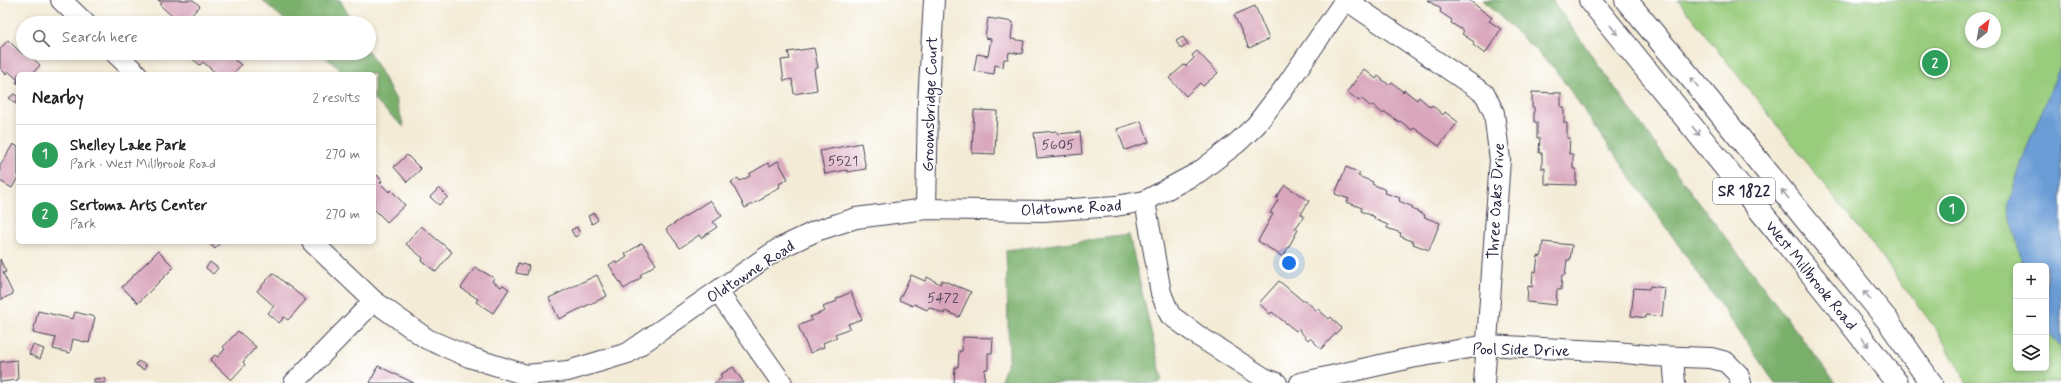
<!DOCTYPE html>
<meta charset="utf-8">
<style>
:root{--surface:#fff;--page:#f2f2f2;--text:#222;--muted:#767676;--line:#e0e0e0;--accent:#1a73e8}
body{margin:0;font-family:Mynerve,sans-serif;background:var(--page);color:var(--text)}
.controls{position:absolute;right:12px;bottom:12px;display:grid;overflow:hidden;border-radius:6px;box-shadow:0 2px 6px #0003}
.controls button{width:36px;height:36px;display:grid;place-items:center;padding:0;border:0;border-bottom:1px solid var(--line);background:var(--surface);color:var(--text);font:20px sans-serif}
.compass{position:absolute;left:1965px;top:12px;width:36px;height:36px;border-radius:50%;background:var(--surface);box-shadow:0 2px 6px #0003;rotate:31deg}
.you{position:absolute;left:1289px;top:263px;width:14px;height:14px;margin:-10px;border:3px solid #fff;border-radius:50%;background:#1a73e8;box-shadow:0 0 0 6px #1a73e833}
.badge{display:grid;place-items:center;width:26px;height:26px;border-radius:50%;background:var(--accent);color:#fff;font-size:13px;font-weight:700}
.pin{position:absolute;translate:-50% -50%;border:2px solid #fff;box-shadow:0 1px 4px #0006}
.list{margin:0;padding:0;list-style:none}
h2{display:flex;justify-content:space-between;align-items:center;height:52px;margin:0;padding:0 16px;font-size:17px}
h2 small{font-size:13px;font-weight:400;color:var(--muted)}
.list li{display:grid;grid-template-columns:26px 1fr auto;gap:12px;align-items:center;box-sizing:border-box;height:60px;padding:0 16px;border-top:1px solid var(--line)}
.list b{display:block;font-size:15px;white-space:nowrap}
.list p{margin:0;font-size:13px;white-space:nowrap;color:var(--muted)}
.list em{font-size:13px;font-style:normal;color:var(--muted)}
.icon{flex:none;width:22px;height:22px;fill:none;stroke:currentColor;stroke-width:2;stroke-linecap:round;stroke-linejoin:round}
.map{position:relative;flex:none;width:2061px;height:383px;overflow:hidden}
.search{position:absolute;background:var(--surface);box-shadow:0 2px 6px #0003;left:16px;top:16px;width:360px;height:44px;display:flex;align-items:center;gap:10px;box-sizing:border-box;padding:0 14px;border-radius:22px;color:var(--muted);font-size:15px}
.panel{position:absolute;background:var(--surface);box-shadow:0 2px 6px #0003;left:16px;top:72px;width:360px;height:172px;border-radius:6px}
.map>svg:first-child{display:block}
.green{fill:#99cc7d;stroke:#5e775c;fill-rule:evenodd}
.forest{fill:#7ab06c;stroke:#4e6954}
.water{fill:#6b9cd5;stroke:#465f88}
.building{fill:#d9a6bb}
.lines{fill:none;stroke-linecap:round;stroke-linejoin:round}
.street-casing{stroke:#414052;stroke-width:22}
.primary-casing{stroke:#414052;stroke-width:24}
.street{stroke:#fff;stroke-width:20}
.primary{stroke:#fff;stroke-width:22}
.oneway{stroke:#9c9ca7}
.labels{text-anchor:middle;stroke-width:3;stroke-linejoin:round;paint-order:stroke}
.number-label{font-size:14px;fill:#50435b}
.shield{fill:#fff;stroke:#646476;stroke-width:1}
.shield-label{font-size:15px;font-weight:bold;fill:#22223b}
.street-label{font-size:16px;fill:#22223b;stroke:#fff}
</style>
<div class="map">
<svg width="2061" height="383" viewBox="0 0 2061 383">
<rect width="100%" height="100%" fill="#fff"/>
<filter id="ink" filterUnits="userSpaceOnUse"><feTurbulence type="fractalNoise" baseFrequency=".025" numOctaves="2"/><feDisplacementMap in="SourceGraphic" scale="8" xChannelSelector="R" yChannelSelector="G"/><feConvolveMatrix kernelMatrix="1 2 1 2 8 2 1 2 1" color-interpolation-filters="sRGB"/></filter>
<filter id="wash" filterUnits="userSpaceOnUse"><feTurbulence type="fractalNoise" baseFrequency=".012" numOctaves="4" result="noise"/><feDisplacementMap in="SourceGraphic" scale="16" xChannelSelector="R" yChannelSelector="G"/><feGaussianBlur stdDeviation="0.9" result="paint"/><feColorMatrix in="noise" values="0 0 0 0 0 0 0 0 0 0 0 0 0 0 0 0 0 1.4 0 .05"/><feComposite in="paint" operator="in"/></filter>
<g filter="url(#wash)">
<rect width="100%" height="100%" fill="#f3ebd6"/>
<path class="green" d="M 1678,0 L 2061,0 L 2061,383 L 1967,383 L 1938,332 L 1881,256 ZM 1971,18 L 1995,18 L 1995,42 L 1971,42 ZM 2016,266 L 2046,266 L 2046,368 L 2016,368 Z"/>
<g class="forest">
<polygon points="262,0 340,0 353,23 288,23"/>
<polygon points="1483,0 1552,0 1666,159 1836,383 1775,383 1555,69"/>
<polygon points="369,52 396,100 404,127 374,100 374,74 345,74 321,53"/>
<polygon points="1129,235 1162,379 1159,383 1000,383 1009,358 1006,250"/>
</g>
<polygon class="water" points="2061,64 2061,347 2046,329 2046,266 2023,266 2008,207 2022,160"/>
<g id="blocks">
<g class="building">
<polygon points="158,0 193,0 200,6 184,23 177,17 175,19 160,5 162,3"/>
<polygon points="1427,0 1469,0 1492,18 1489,21 1501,29 1485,54 1473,45 1474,42 1462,34 1464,31 1451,23 1452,20 1440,12 1441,9"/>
<polygon points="1255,6 1269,39 1249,48 1234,15"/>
<polygon points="988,18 1013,22 1011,39 1024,41 1022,54 1009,52 1008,59 1004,59 1003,67 995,65 994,74 974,71 977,54 988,56 991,39 985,38"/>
<polygon points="1183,37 1188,44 1181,49 1176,41"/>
<polygon points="8,40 22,54 27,53 40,65 32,74 18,74 18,84 16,82 18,80 8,71 6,74 0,68 0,49"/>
<polygon points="814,48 818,68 814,69 817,90 794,94 792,79 784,81 781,60 790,59 788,52"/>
<polygon points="1197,51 1218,73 1203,86 1200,83 1186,96 1169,78 1184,65 1186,66 1194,58 1192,55"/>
<polygon points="185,53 226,53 241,65 233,74 217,74 203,62 200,65"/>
<polygon points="1364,69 1376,79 1378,76 1389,85 1392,82 1403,92 1404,90 1417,100 1419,97 1430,107 1432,105 1443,115 1445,112 1458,122 1439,146 1414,128 1412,130 1400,121 1399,122 1385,112 1383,114 1373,105 1371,107 1361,98 1359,101 1347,92"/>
<polygon points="1532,92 1561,93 1561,107 1564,107 1564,123 1567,123 1567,138 1570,138 1569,154 1573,154 1573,169 1576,169 1576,185 1545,184 1545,168 1542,169 1542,153 1539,153 1540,138 1537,138 1537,122 1534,122 1534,107 1532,107"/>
<polygon points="14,94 18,97 16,104 9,98"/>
<polygon points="974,110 997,111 995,154 972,153"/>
<polygon points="1141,121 1149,142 1125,150 1117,129"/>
<polygon points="1057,131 1058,134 1080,132 1082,154 1037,158 1034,133"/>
<polygon points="861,143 866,169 847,172 847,170 825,174 820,151"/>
<polygon points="13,144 18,147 18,177 12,188 0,181 0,166"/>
<polygon points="407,155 421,169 407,182 394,167"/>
<polygon points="778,161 788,179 779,184 780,187 763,196 764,198 745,208 731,182 738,178 740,181 750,176 749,174 768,163 770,166"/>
<polygon points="1346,167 1360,173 1358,176 1373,182 1372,184 1386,190 1385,193 1400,198 1399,201 1413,207 1412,209 1425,215 1424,217 1440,223 1429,250 1413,244 1414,242 1400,236 1401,233 1387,228 1388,225 1374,219 1375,217 1361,211 1362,208 1347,202 1349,199 1335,194"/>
<polygon points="377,175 382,181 380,183 389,192 391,190 405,205 387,222 374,209 374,178"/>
<polygon points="1285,185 1309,201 1301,214 1304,216 1295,229 1298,230 1283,257 1258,241 1273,214 1270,213 1278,200 1276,198"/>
<polygon points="439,188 448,197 439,205 430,197"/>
<polygon points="710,200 722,216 713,222 717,227 701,238 699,235 680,248 666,229"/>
<polygon points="594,213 598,220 592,224 588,216"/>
<polygon points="421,226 452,252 436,272 422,261 423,258 406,244"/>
<polygon points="577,227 580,234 575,237 571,230"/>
<polygon points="208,242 221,242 215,249"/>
<polygon points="1543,242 1572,245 1570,260 1567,260 1565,275 1562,275 1561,290 1557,290 1556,305 1527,302 1528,286 1532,287 1533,271 1536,272 1538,256 1541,257"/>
<polygon points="642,243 656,264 640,275 642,277 624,289 609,265 615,261 617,264 627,257 625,254"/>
<polygon points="158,251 174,267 138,303 122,287"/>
<polygon points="0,259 6,272 3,273 13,294 0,300"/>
<polygon points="210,262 218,268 213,274 206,268"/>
<polygon points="518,263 529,266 527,275 516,273"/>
<polygon points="475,267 494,278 492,281 501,287 503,285 509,289 493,313 476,302 478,299 461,288"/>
<polygon points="273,273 306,300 288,320 284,317 279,323 268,313 274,306 257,291"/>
<polygon points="597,275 607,296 559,319 549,298"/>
<polygon points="911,275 925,281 927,277 940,284 942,280 971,292 959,317 945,311 944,314 929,307 927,310 914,304 913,306 899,300"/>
<polygon points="1279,281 1303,301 1305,300 1316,310 1318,309 1329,319 1331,317 1341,328 1321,349 1310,338 1308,340 1298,329 1296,331 1272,312 1270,314 1259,303"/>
<polygon points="1650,286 1665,288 1662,317 1646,315 1646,318 1631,316 1634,288 1649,289"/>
<polygon points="851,292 862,319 848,324 850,328 835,334 837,337 823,343 824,347 810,353 798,326 812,320 810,317 825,311 823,307 837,301 836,299"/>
<polygon points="38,311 73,319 75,312 95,317 89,343 73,339 70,353 53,349 56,338 33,333"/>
<polygon points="238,331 256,347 243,362 245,365 231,380 210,360 215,355 218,357 225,349 223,347"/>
<polygon points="963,337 993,338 992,353 988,353 988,369 985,369 984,383 954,383 955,367 958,367 959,351 962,351"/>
<polygon points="33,345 44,349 40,359 29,354"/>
<polygon points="17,360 18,380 0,382 0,362"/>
<polygon points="138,361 146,365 144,370 136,365"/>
<polygon points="378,366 414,383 370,383"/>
<polygon points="733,367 744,383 714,383 722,378 720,375"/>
<polygon points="105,378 106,383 94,383 94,379"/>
</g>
</g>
</g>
<g filter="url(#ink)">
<use href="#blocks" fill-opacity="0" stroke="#414052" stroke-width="1"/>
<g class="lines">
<g class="street-casing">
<g id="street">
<polyline points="61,0 85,23"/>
<polyline points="1346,0 1485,94 1494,113 1500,160 1484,383"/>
<polyline points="115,53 137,74"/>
<polyline points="1145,201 1161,293 1170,315 1200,337 1264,378 1277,383"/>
<polyline points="926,209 928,103 934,0"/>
<polyline points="312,242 374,301 427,339 469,357 526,375 568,371 628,353 778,249 816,231 856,218 926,209 1042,211 1116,206 1145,201 1199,172 1237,143 1256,125 1288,83 1345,0"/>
<polyline points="718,292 782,383"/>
<polyline points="1673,357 1675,383"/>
<polyline points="294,383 374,301"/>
<polyline points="1300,383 1411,358 1487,345 1617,352 1653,356 1711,358 1726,362 1738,374 1741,383"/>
</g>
</g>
<g class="primary-casing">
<g id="primary">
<polyline points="1590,0 1833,301 1897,383"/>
<polyline points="1626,0 1700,89 1888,321 1931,383"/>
</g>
</g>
<use href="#street" class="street"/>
<use href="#primary" class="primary"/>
</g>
<defs><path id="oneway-shaft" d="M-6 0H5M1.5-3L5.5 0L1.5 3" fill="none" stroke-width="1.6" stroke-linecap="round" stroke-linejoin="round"/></defs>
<g class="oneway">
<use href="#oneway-shaft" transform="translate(1614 30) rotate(51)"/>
<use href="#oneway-shaft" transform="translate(1694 82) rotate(-130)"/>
<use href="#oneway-shaft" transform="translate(1696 131) rotate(51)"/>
<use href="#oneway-shaft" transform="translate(1785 194) rotate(-129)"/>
<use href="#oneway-shaft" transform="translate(1867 295) rotate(-129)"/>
<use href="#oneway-shaft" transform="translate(1865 342) rotate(52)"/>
</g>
</g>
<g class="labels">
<g class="number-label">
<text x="1058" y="149">5605</text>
<text x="843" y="165">5521</text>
<text x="943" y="302">5472</text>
</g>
<rect class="shield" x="1713" y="178" width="62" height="26" rx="3"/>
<g class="shield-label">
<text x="1744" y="196">SR 1822</text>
</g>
<g class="street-label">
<text transform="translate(929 104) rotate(-88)" y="6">Groomsbridge Court</text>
<text transform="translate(1495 201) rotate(-87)" y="6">Three Oaks Drive</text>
<text transform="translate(1071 207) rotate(-3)" y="6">Oldtowne Road</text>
<text transform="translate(750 271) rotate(-33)" y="6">Oldtowne Road</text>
<text transform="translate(1812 275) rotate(51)" y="6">West Millbrook Road</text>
<text transform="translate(1521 349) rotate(1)" y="6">Pool Side Drive</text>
</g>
</g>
</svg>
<div class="controls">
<button>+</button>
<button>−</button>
<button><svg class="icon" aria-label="layers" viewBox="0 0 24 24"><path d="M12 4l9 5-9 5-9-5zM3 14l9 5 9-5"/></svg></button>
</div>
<svg class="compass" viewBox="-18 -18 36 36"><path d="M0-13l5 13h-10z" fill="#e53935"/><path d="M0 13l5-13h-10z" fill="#767676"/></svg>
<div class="you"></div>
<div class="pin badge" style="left:1952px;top:209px;background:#2e9e5b">1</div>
<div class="pin badge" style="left:1935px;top:63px;background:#2e9e5b">2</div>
<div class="search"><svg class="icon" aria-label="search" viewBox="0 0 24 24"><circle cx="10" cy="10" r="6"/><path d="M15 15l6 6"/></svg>Search here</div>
<section class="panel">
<h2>Nearby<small>2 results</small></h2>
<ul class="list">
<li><span class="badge" style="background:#2e9e5b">1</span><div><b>Shelley Lake Park</b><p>Park · West Millbrook Road</p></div><em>270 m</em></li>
<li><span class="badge" style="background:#2e9e5b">2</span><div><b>Sertoma Arts Center</b><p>Park</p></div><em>270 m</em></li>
</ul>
</section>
</div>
